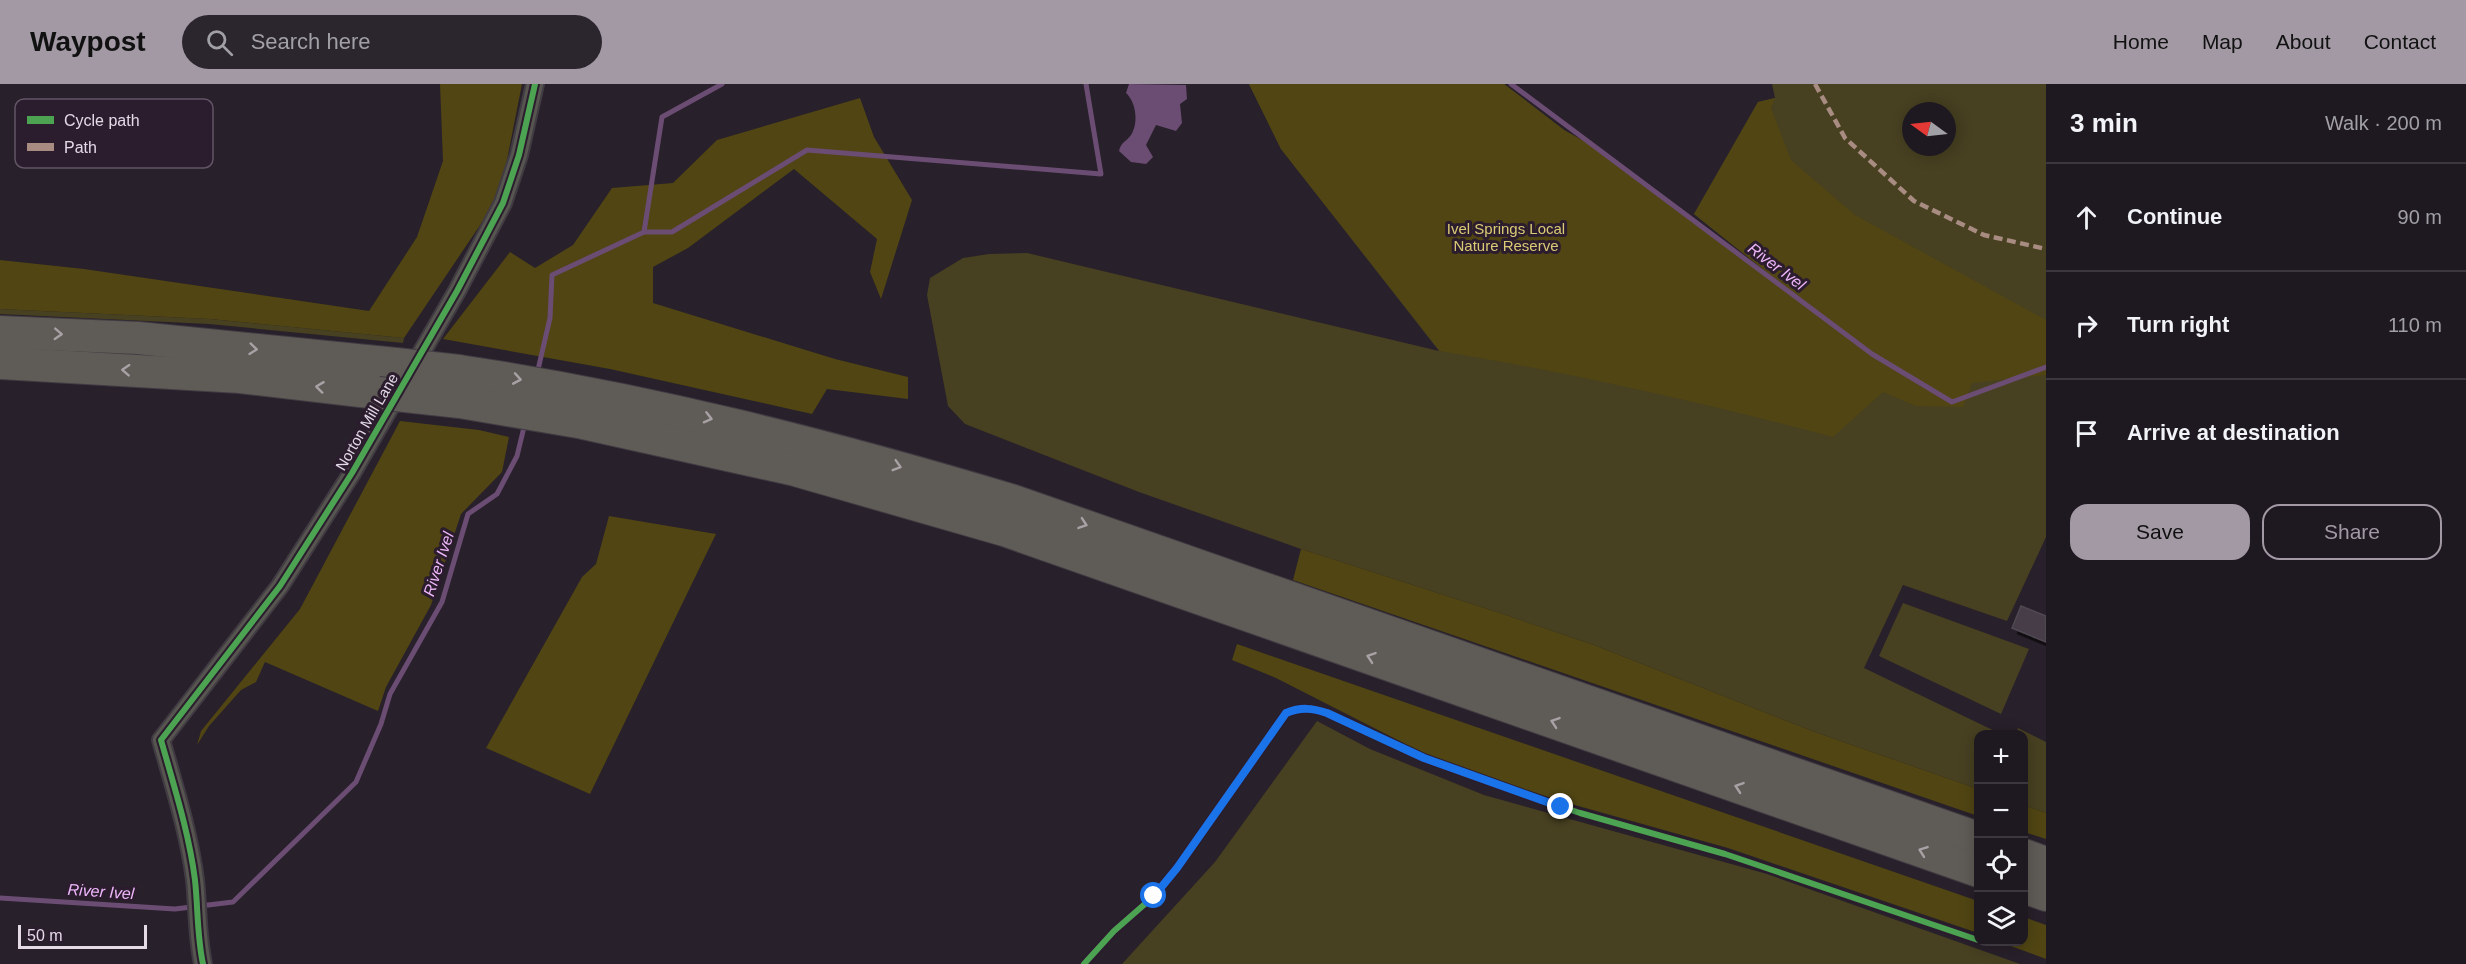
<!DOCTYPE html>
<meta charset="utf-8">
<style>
:root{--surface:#1e1820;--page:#2b252d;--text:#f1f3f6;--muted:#a1a0a5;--line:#3c373e;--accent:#a299a4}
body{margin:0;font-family:Helvetica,sans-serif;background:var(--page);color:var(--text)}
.controls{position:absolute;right:18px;bottom:18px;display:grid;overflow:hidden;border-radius:12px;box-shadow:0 3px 15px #0003}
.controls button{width:54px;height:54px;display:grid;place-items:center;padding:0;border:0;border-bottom:2px solid var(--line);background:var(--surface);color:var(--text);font:30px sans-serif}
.compass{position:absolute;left:1902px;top:18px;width:54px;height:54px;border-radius:50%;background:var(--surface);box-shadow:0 3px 15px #0003;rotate:285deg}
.scale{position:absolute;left:18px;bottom:15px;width:129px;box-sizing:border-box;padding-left:6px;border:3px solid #e4dae6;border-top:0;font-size:16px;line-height:21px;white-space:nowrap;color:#e4dae6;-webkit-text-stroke:4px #2b1c2e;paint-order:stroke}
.stop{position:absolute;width:18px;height:18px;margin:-14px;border:4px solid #1a73e8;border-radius:50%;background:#fff}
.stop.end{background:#1a73e8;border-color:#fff;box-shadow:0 2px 6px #0008}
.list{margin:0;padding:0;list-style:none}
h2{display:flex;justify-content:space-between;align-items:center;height:78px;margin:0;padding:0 24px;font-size:26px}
h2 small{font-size:20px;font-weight:400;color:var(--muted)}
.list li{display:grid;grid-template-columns:39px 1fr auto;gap:18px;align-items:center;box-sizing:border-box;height:108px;padding:0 24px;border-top:2px solid var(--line)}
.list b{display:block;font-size:22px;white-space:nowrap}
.list em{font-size:20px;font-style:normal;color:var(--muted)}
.actions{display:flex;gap:12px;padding:18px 24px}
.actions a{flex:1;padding:14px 0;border:2px solid var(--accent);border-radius:18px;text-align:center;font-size:21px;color:var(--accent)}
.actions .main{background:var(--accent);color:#111}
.icon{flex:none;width:33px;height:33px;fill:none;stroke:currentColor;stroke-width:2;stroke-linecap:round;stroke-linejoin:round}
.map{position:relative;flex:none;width:2046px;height:880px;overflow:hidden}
header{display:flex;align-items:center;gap:36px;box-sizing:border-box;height:84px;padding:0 30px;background:var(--accent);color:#111}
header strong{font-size:28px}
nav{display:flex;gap:33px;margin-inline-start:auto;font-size:21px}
.search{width:420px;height:54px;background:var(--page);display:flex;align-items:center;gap:15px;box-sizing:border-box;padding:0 21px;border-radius:33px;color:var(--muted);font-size:22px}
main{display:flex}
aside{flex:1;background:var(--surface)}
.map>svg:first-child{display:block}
.green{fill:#474021;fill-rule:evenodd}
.forest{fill:#504513}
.water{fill:#6b4c73}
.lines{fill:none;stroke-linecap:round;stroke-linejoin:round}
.stream{stroke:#6b4c73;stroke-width:5}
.building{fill:#463c48;stroke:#504952;stroke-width:1.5;filter:url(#shadow)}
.street-casing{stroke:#413b43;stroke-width:20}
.highway-casing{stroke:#413b43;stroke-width:34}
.street{stroke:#57554f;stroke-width:16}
.highway{stroke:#5f5b56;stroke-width:32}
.highway-bridge-casing{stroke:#413b43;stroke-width:34;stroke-linecap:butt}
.highway-bridge{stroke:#5f5b56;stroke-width:32}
.quiet{stroke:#a88b81;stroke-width:4.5;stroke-dasharray:9 4.5;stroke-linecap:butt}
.cycleway-casing{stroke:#2b1c2e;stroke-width:10}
.cycleway{stroke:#4ca352;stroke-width:6}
.oneway{stroke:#a8a1a5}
.route{stroke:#1a73e8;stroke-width:8}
.labels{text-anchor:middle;stroke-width:6;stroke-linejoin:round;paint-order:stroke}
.park-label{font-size:15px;fill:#daca75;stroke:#2b1c2e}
.street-label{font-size:15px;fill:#e4dae6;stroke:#2b1c2e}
.water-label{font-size:16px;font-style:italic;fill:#eeb7fa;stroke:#2b1c2e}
.key{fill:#2b1c2e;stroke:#625565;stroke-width:1.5}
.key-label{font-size:16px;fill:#e4dae6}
</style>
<header>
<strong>Waypost</strong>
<div class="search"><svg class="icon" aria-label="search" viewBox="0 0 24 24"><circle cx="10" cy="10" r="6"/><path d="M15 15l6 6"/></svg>Search here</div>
<nav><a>Home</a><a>Map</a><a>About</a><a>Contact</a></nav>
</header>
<main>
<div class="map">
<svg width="2046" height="880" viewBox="0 0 2046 880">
<defs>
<filter id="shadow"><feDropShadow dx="5.5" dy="5.5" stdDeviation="0" flood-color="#0009"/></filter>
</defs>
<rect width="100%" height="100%" fill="#28202a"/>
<g class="green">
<path d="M 1249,0 L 1504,0 L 1564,46 L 1587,59 L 1819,230 L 1694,130 L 1758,18 L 1775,14 L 1772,0 L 2046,0 L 2046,453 L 2007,537 L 1903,501 L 1864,584 L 2001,650 L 1978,650 L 1978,705 L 1815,648 L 1594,561 L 1500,529 L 1301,465 L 1139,408 L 965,340 L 948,322 L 927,211 L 930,194 L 963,174 L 989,170 L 1027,169 L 1439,267 L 1281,65 ZM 1911,27 L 1947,27 L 1947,63 L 1911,63 Z"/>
<polygon points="0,225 210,235 404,254 403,259 209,240 0,230"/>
<polygon points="1903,519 2029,565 2001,630 1879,572"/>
<polygon points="1317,637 1370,665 1484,711 1767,790 2020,880 1122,880 1215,778"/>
<polygon points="2018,644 2046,658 2046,729 2024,721 2024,650 2016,650"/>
</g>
<g class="forest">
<polygon points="440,0 522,0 505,86 495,119 404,254 210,235 0,225 0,176 84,185 369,227 417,153 443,77"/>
<path d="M 1249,0 L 1504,0 L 1564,46 L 1587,59 L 1819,230 L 1694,130 L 1758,18 L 1775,14 L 1771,24 L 1791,76 L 1855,131 L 2046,236 L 2046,291 L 1972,299 L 1963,323 L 1916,322 L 1883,308 L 1833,353 C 1704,319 1572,289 1440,267 L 1281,65 Z"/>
<polygon points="860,14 874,53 912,116 881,215 870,188 877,155 794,85 688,164 653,183 653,219 835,275 908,293 908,315 827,305 812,330 610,285 443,255 510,168 535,184 573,161 612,104 673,99 717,56"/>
<polygon points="400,337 479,346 509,353 502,388 461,430 431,521 386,603 378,627 265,578 256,598 241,606 209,642 197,661 201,647 300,525"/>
<polygon points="609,432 716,450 590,710 486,664 582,493 596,480"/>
<polygon points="1301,465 1500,529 1594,561 1815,648 1978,705 1978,732 1293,496"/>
<polygon points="1237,560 1978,817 1978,849 1728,764 1532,709 1483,692 1425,670 1276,594 1232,576"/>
<polygon points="2024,721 2046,729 2046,755 2024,748"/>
<polygon points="2024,833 2046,841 2046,875 2000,858 2024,858"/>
</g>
<path class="water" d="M 1129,0 L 1186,1 L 1187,15 L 1180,20 L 1182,39 L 1176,47 L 1156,41 L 1146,61 L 1153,73 L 1146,80 L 1131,78 L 1119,67 C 1121,58 1126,58 1131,51 C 1139,39 1136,18 1126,9 Z"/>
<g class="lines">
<g class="stream">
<polyline points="1511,0 1872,270 1952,318 2046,283"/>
<polyline points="644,148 672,148 807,66 1101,90 1086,0"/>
<polyline points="537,290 550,234 552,191 644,148 662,33 722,0"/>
<polyline points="0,814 175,825 233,818 356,698 381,640 390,610 442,518 468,430 497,410 517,372 525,339"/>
</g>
</g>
<polygon class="building" points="2021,522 2046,532 2046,558 2012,544"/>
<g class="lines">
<g class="street-casing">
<path id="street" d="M 203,880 C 197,852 198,824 195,796 C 189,749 174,702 161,656 L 280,502 L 352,389 L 457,207 L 503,119 L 519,71 L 535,0"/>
</g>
<g class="highway-casing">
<g id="highway">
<polyline points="0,248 138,254 396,280"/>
<polyline points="0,279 240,293 378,309"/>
<path d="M 459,287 C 647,315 831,362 1014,417 L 1978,754"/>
<polyline points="460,318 578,338 795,386 1004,446 1978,787"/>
<polyline points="2024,771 2046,779"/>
<polyline points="2024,803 2046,811"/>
</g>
</g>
<use href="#street" class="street"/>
<use href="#highway" class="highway"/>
<g class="highway-bridge-casing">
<g id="highway-bridge">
<polyline points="396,280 459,287"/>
<polyline points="378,309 460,318"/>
</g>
</g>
<use href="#highway-bridge" class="highway-bridge"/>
<polyline class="quiet" points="1815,0 1845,54 1914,117 1984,151 2046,165"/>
<g class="cycleway-casing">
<g id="cycleway">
<path d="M 203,880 C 197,852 198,824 195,796 C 189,749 174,702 161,656 L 280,502 L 352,389 L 457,207 L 503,119 L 519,71 L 535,0"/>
<path d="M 1084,880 L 1114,847 L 1154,812 L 1177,784 L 1286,629 C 1300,623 1312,624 1327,629 L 1424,674 L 1524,710 L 1580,729 L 1725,770 L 1978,856"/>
</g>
</g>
<use href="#cycleway" class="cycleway"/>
</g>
<defs><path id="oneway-chevron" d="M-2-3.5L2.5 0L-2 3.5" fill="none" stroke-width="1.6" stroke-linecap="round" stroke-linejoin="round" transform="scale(1.5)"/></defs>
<g class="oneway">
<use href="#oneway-chevron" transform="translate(58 250) rotate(3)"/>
<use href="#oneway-chevron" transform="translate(253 265) rotate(6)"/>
<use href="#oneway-chevron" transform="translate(126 286) rotate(-177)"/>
<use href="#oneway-chevron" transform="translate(517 295) rotate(10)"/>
<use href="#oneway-chevron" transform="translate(320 303) rotate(-173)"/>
<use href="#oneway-chevron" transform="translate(708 334) rotate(14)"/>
<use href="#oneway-chevron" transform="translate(897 382) rotate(17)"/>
<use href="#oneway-chevron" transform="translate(1083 440) rotate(19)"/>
<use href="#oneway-chevron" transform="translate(1371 573) rotate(-161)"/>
<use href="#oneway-chevron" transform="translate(1555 638) rotate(-161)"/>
<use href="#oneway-chevron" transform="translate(1739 703) rotate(-161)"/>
<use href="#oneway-chevron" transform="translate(1923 767) rotate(-160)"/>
</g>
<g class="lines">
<path class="route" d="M 1154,812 L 1177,784 L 1286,629 C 1301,623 1312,624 1327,629 L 1424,674 L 1561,723"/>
</g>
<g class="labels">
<g class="park-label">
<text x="1506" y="150">Ivel Springs Local<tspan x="1506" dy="17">Nature Reserve</tspan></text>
</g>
<g class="street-label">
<text transform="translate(367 338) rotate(-60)" y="5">Norton Mill Lane</text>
</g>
<g class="water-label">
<text transform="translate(1777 182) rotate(37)" y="6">River Ivel</text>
<text transform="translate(438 480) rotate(-72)" y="6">River Ivel</text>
<text transform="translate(101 807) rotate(4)" y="6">River Ivel</text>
</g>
</g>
<rect x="15" y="15" width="198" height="69" rx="9" class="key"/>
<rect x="27" y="32" width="27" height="8" fill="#4ca352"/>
<rect x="27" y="59" width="27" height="8" fill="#a88b81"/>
<g class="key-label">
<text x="64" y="42">Cycle path</text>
<text x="64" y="69">Path</text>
</g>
</svg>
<div class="controls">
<button>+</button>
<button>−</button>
<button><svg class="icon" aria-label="locate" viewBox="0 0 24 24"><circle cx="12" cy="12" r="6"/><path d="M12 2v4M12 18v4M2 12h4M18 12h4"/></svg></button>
<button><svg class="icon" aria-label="layers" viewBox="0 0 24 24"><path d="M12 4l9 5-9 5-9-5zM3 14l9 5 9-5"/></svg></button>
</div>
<svg class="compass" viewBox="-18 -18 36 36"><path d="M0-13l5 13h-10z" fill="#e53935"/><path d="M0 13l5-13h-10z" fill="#a1a0a5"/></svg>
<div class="scale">50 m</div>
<div class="stop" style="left:1154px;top:812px"></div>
<div class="stop end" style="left:1561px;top:723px"></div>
</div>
<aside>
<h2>3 min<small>Walk · 200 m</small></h2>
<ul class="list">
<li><svg class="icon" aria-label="ahead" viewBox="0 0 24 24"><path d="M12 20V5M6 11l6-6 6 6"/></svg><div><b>Continue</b></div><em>90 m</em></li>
<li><svg class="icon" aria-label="right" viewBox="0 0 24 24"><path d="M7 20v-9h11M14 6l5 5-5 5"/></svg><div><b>Turn right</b></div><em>110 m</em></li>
<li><svg class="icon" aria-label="arrive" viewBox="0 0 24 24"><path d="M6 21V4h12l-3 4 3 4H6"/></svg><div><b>Arrive at destination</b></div></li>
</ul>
<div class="actions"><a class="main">Save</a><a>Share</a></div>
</aside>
</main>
